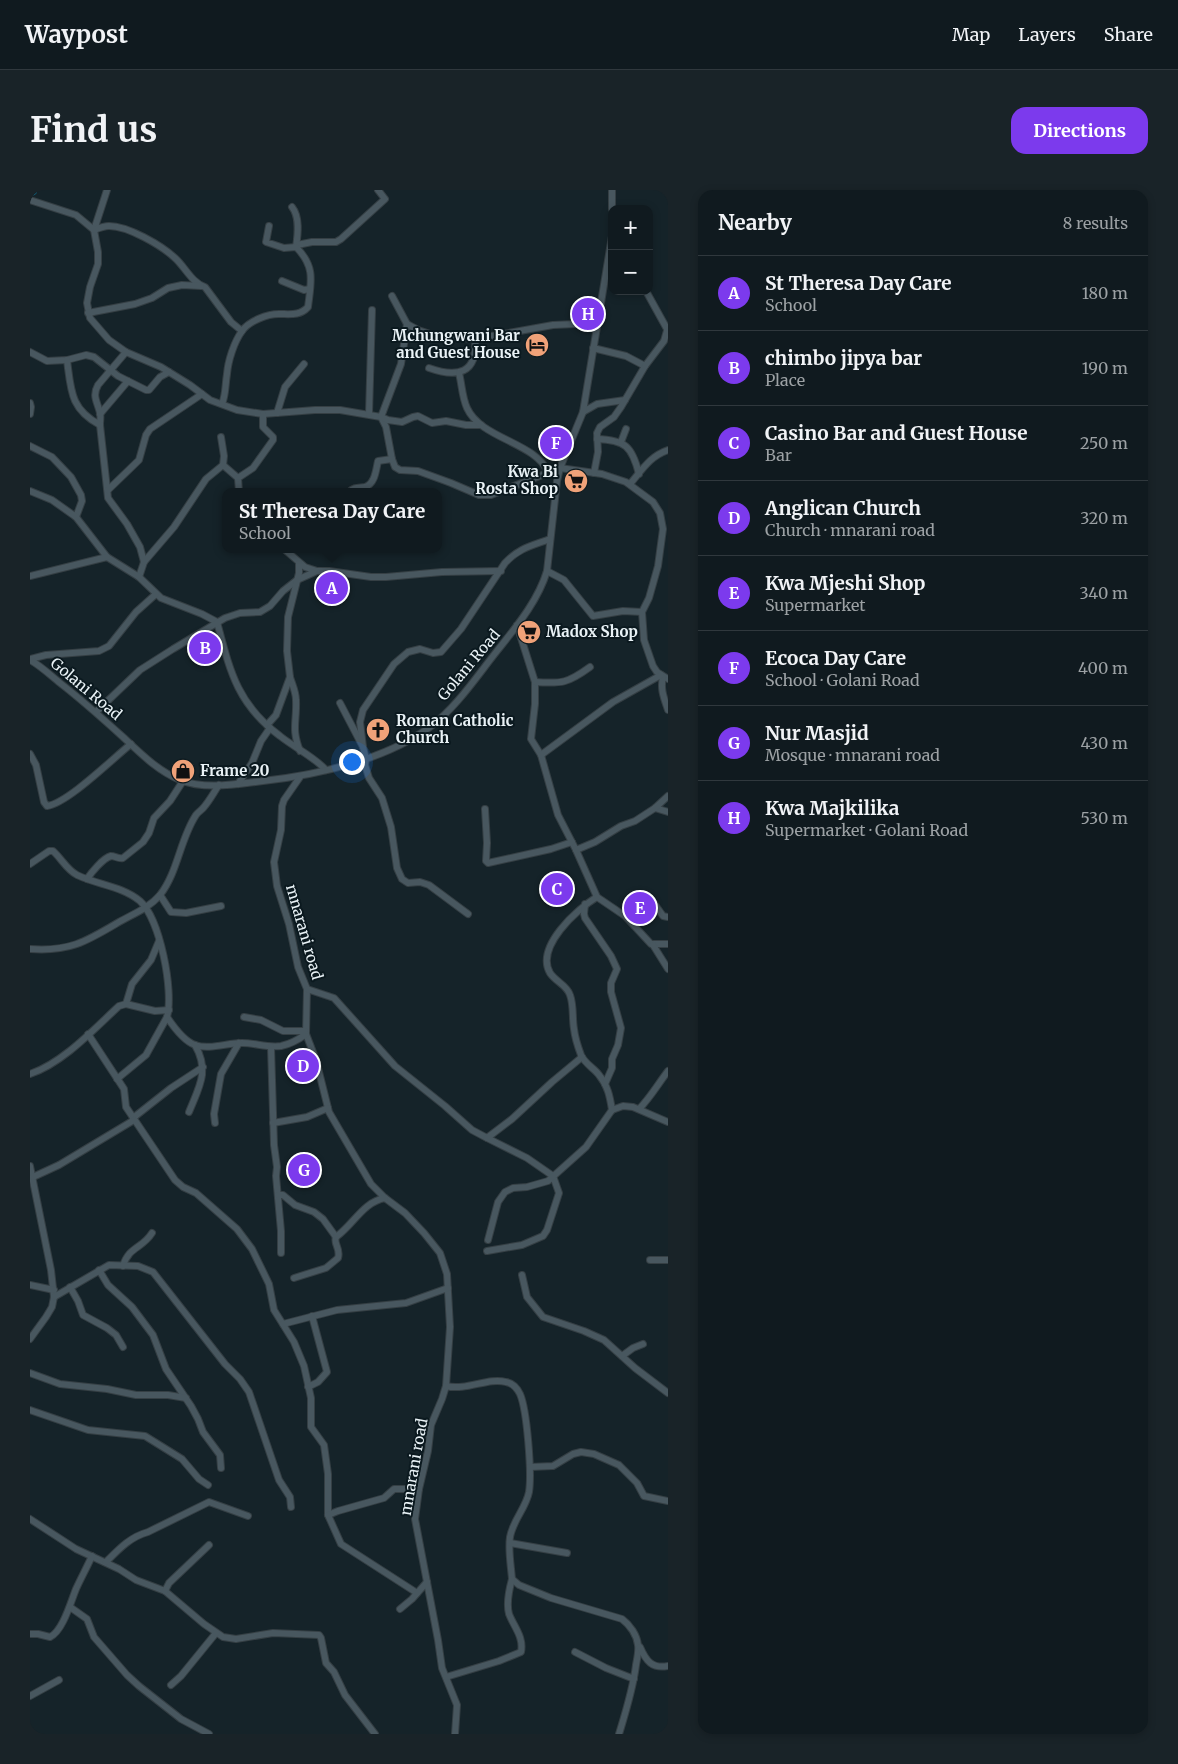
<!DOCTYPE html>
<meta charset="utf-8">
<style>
:root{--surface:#101a1f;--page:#192328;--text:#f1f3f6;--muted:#9ca1a4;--line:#30383d;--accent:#7c3aed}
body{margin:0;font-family:Merriweather,serif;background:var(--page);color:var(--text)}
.controls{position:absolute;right:15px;top:15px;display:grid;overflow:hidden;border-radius:10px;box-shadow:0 2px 8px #0003}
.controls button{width:45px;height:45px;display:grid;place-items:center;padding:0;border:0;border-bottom:1px solid var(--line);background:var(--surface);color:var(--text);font:25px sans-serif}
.you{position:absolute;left:321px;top:571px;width:18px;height:18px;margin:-12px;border:4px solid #fff;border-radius:50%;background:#1a73e8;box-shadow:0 0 0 8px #1a73e833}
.badge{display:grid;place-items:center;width:32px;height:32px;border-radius:50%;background:var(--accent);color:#fff;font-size:16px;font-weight:700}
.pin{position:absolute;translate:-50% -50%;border:2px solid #fff;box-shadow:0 1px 5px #0006}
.popup{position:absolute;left:192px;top:298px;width:220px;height:65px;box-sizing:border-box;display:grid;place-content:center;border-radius:10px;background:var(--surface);filter:drop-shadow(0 1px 4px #0005);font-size:16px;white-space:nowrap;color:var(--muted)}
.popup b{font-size:19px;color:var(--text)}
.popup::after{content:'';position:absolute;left:50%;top:100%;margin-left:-10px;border:10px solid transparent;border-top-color:var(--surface)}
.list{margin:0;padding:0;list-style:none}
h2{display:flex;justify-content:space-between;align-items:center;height:65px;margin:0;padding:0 20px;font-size:21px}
h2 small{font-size:16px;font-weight:400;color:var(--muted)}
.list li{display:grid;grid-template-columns:32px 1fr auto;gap:15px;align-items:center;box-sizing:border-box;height:75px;padding:0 20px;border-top:1px solid var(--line)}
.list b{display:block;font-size:19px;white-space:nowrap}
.list p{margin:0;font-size:16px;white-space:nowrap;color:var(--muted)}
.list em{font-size:16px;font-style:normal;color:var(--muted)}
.map{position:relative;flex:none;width:638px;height:1544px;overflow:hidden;border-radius:15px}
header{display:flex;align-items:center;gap:30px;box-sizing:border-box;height:70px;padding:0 25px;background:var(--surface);border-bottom:1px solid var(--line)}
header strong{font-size:24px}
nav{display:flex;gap:28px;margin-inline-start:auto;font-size:18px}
.intro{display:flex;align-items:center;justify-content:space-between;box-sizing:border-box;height:120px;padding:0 30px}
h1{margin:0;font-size:35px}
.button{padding:12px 22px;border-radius:15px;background:var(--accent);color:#fff;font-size:18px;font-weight:700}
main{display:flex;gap:30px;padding:0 30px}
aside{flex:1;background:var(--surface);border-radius:15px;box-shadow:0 2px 8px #0003}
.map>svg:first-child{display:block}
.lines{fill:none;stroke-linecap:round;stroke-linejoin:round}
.river{stroke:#0e779b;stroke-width:11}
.minor-casing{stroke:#353f44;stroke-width:8}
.minor{stroke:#48575f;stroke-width:6}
.labels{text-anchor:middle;stroke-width:4;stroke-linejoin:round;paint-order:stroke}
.poi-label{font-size:15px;font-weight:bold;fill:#e9f2f6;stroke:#0b191f;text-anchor:start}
.street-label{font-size:15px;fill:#e9f2f6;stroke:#0b191f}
</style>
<header>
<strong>Waypost</strong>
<nav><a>Map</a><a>Layers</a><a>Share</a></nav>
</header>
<div class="intro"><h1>Find us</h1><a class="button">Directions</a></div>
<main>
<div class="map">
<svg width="638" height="1544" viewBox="0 0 638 1544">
<rect width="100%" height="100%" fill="#152329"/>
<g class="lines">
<polyline class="river" points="0,1 2,0"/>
<g class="minor-casing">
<g id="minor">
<polyline points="77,0 64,40 68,62 68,74 60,97 57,113 60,128 79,150 96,162 131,177 160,195 180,210 207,220 233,224 285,220 310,220 351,227 356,237 362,269 365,277 370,280 388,281 421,293 449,305 461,305 530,278 572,284 596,292 623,312 630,323 633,339 628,376 619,408 612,422 614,450 623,476 627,482 638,489"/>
<polyline points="582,0 582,19"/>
<path d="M 0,10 L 46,25 L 64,40 C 69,38 74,36 79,36 C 98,36 131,55 145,68 C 155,77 162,93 175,97 L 201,132 L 212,141"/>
<path d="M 262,17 C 270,27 268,44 266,57"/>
<polyline points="267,55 282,52 306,52 311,49 355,9 348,0"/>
<polyline points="252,91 274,100 280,99"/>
<polyline points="616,101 637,139"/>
<polyline points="362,106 377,134 388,140 406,146 445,149 523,135 568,133"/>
<polyline points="58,123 105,114 122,108 138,98 152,95 171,96"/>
<polyline points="377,134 371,174 351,227 358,230 372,232 383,227 388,226 402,233 416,231 436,235 451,235"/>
<polyline points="563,158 596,166 615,176"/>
<polyline points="0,162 17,171 37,170 56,165 64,167 88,186 116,200 119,200 130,187 139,182"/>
<path d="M 96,162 L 68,195 C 62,206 67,211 70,223 C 71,226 70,231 70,235 L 78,308 L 97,334 L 110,357 L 114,372 L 109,387"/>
<path d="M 37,170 C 41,200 40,219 70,235"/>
<path d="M 399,178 C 427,188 448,184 445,149"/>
<path d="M 429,183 C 432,195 432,207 437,218 C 451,249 505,252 518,282"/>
<polyline points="0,213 1,217 0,224"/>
<path d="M 192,214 C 196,204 195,196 197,184 C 198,171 204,152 212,141 C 219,131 237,124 249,124 C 260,124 270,126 278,117 C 281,92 286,77 266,57 L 254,58 L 236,52 L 239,36"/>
<polyline points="553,222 567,214 595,210"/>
<polyline points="247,223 255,197 274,174"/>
<polyline points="70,224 98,191"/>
<polyline points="339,224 342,120"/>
<path d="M 567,249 C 595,250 602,256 609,284"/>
<polyline points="591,252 596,239"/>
<polyline points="0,256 22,267 41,287 51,305 52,311 46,327"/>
<polyline points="193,275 208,288 209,302"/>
<polyline points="564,283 568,262 567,243 570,237 584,227 591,217 615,176 634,151 638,137"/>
<polyline points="208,288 223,278 243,250 243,247 233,237 233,224"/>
<path d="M 600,294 C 612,280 620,266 638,260"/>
<polyline points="78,300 109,270 116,245 120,239 172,204"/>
<path d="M 0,301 L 22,310 L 46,327 L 77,367 L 109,387 L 131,408 L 172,424 L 187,432 C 200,481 207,514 250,546 C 265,558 283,566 296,580"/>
<path d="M 319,302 C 324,297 328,298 335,297 C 345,294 346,280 348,271 L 362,269"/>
<polyline points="254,359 275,377 287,381"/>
<polyline points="114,372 144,337 176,289 193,275 194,266 191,247"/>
<polyline points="517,381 534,390 563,426 593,421 612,422"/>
<polyline points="0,386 77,367"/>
<polyline points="487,435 505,492 505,514 501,549 511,565 528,625 546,660 567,707 595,726 621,754 638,754"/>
<polyline points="0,469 16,465 69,461 79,456 106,422 126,404"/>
<path d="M 0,470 C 11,476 20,485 30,493 C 52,510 72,528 93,547 C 110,563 128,581 150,590 C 175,600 207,594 233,591 C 287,585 355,570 400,537 C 426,518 447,486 467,461 C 486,437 508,411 517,381 L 527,291 L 530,278 L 553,222 L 582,46"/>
<path d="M 260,487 C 262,494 266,502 266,510 C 267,532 261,538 270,561"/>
<path d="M 633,487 C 630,499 634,508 638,520"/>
<path d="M 505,492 C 532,494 538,493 560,477"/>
<polyline points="310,513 333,557 336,569 335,575 339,588 352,608 361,637 367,678 372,689 378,693 390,692 399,695 438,724"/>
<polyline points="66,522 110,480 143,459 195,428 210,423 230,422 240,416 253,401 267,390 287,381 299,381 341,387 356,387 412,382 471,381"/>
<polyline points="237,535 246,525 260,487 257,461 258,427 269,383 269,373"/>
<path d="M 333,557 L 330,532 L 333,520 L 364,474 L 378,462 L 390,459 L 403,463 L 411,462 L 431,439 L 475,373 C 489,358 501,356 520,349"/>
<path d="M 0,564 L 6,575 L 14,612 L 17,616 C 38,613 82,569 101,554"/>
<polyline points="511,565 583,512 631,485"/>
<polyline points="270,587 254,610 252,616 251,640 244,672 247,696 259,734 268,777 277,799 276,844 286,870 299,922 341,994 355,1008 375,1023 394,1043 410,1063 417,1084 420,1137 416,1196 412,1209 401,1235 398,1261 389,1299 385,1329 408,1450 412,1478 427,1515 425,1544"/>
<polyline points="208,594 222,573 231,551 240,538"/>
<polyline points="625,618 638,622"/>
<polyline points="455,619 457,653 456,671 458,673 521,659 542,652"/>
<polyline points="546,660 565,652 591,636 605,631 625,618 638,606"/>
<path d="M 0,674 L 19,661 L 23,661 C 31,668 37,680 47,685 C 68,695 92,696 110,711 C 130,729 144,801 137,827 C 143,836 154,851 165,855 C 179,860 197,853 212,853 C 225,853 238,858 251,856 C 261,854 268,850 276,844"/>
<path d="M 57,689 C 61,683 73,668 81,666 C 85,666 88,669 93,668 L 113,652 L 119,643 L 124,628 L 140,611 L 153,591"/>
<polyline points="130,705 141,722 156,723 191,716"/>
<path d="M 567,707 C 547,719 505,757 520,783 C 526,792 537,795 540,805 C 544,816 542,828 544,839 C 545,848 548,857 551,865 C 555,874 564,878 569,885 C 578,896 580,907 582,920"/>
<polyline points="621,709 633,726 638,727"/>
<polyline points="555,714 554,724 555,728 581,766 587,779 581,793 581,802 591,838 588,855 582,869 582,878 575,894"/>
<polyline points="623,755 638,779"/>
<path d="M 0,759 C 40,762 57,751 89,732 C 103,724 119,718 130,705 C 148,682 150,649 166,625 C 168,622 172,620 174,617 C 180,610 184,602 189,595"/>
<polyline points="277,799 304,808 365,876 415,916 442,940 457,948 482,929 522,892 552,867"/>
<polyline points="96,814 102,794 121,770 129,751"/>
<polyline points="214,827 231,830 253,841 275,841"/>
<polyline points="58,844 94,899 96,917 145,990 153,997 166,1003 207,1039 222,1059 239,1094 244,1120 264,1152 274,1176 281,1208 281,1237 294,1255 298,1284 298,1325 311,1354 387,1403"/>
<polyline points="241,857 244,955 247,977 246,986 251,1041 251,1063"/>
<path d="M 0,884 C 33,873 64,839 89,816 L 96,814 L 125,821 L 139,820"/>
<polyline points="87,889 116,865 137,827"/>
<path d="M 609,919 C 620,908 628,894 638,881"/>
<path d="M 159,922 C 169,897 180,881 165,855"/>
<polyline points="103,928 141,898 173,877"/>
<polyline points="185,933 184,924 191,884 209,853"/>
<polyline points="243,933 277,927 298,918"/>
<polyline points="457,948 497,968 523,986 529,1003 517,1040 513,1046 492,1055 457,1061"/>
<polyline points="0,976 21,1080 24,1107 22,1117 16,1127 0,1149"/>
<polyline points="3,987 29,975 104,930"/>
<polyline points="248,1005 253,1005 265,1015 284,1022 293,1029 306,1047"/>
<polyline points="458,1050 468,1012 475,1002 483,998 497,997 518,991 556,957 582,920 593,916 603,917 638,932"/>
<polyline points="620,1070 638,1070"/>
<path d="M 93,1076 C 99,1056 112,1059 122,1043"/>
<polyline points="69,1080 78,1095 102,1117 123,1145 136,1179 161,1216 168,1229 173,1242 190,1265 191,1278"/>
<polyline points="492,1085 497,1107 513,1127 554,1141 574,1150 605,1178 638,1203"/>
<path d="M 264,1088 L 296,1078 L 308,1068 C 311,1058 303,1054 306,1047 C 324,1034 333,1012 355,1008"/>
<polyline points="0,1095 24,1100"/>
<polyline points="40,1097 48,1111 53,1125 77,1138 86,1145 93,1157"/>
<polyline points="24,1107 79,1075 108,1076 123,1082 195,1174 210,1189 219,1202 249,1290 260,1307 261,1317"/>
<polyline points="253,1134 307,1120 376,1113 418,1098"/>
<polyline points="592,1166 603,1158 613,1154"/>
<polyline points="0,1183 30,1194 77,1199 106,1205 138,1205 156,1208"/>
<path d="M 416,1196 C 437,1201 458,1187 476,1192 C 482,1193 487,1198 490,1204 C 497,1220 502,1283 499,1302 C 496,1318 483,1330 480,1347 C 478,1360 481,1376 482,1389 L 489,1395 L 521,1408 L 592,1429 C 600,1435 607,1445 608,1455 C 609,1461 607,1469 606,1475 C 603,1499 596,1521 589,1544"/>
<polyline points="278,1197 288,1192 297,1182 282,1126"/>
<polyline points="0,1220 58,1240 115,1246 152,1269 169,1289 178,1295"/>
<polyline points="500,1277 523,1276 543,1264 551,1262 564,1264 589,1275 607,1293 614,1306 638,1311"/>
<polyline points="298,1325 308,1321 354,1308 364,1299 389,1299"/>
<polyline points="0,1329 46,1359 89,1379 106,1390 135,1401 174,1434 193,1447 206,1449 243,1443 289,1445 291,1448 296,1473 304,1482 315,1505 345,1544"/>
<polyline points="480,1353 537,1363"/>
<path d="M 76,1372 C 89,1359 100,1347 118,1342 L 179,1312 L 218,1326"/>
<polyline points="135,1401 139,1393 179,1355"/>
<polyline points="40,1417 57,1429 64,1447 97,1485 109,1496 151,1529 179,1544"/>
<polyline points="370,1419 382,1409 397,1392"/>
<path d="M 0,1444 L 8,1444 L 20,1447 C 33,1441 41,1411 46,1399 C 51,1388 57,1377 62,1366"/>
<path d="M 610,1457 C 616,1471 622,1479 638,1476"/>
<polyline points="545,1462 576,1478 604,1489"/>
<path d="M 416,1487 L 469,1471 L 491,1462 C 494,1447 484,1437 479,1424 C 476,1413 479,1400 482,1389"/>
<polyline points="141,1495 151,1486 186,1443"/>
<polyline points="0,1506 29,1490"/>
</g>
</g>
<use href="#minor" class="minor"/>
</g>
<defs>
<g id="hotel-disc" transform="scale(1.25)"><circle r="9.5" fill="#f0a279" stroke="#0b191f"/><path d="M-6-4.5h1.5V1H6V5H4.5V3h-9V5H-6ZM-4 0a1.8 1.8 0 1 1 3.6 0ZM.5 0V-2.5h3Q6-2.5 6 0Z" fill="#111"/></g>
<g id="supermarket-disc" transform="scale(1.25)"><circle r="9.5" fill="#f0a279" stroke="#0b191f"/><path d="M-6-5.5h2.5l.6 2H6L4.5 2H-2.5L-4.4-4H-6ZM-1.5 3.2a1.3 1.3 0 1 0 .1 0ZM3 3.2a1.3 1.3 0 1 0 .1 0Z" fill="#111"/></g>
<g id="church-disc" transform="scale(1.25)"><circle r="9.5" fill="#f0a279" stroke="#0b191f"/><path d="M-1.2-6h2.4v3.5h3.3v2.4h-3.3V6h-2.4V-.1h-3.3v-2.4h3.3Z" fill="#111"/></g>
<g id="shop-disc" transform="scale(1.25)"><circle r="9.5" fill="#f0a279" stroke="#0b191f"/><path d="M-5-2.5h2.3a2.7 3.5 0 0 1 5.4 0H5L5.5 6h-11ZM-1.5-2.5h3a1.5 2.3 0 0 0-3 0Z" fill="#111"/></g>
</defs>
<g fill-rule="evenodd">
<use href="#hotel-disc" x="507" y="155"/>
<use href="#supermarket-disc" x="546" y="291"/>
<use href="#supermarket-disc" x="499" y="442"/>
<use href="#church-disc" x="348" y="540"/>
<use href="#shop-disc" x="153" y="581"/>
</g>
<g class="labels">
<g class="poi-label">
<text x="490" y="151" text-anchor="end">Mchungwani Bar<tspan x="490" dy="17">and Guest House</tspan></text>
<text x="528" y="287" text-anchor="end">Kwa Bi<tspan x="528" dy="17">Rosta Shop</tspan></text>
<text x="516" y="447">Madox Shop</text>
<text x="366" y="536">Roman Catholic<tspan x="366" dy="17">Church</tspan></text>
<text x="170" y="586">Frame 20</text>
</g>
<g class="street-label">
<text transform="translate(439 475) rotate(-50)" y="5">Golani Road</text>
<text transform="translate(56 499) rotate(40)" y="5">Golani Road</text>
<text transform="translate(274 742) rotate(74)" y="5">mnarani road</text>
<text transform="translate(384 1277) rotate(-80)" y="5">mnarani road</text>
</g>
</g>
</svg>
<div class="controls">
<button>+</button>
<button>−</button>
</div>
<div class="you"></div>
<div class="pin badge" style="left:302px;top:398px">A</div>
<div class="popup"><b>St Theresa Day Care</b>School</div>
<div class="pin badge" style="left:175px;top:458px">B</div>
<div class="pin badge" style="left:527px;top:699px">C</div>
<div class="pin badge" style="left:273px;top:876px">D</div>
<div class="pin badge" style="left:610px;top:718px">E</div>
<div class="pin badge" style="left:526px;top:253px">F</div>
<div class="pin badge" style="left:274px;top:980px">G</div>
<div class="pin badge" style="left:558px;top:124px">H</div>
</div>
<aside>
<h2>Nearby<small>8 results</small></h2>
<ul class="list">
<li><span class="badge">A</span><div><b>St Theresa Day Care</b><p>School</p></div><em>180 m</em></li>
<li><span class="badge">B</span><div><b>chimbo jipya bar</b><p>Place</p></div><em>190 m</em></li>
<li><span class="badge">C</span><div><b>Casino Bar and Guest House</b><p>Bar</p></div><em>250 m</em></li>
<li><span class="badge">D</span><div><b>Anglican Church</b><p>Church · mnarani road</p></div><em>320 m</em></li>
<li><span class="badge">E</span><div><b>Kwa Mjeshi Shop</b><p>Supermarket</p></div><em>340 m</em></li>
<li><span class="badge">F</span><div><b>Ecoca Day Care</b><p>School · Golani Road</p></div><em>400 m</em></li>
<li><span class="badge">G</span><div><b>Nur Masjid</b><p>Mosque · mnarani road</p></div><em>430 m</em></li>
<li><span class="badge">H</span><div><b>Kwa Majkilika</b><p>Supermarket · Golani Road</p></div><em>530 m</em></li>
</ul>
</aside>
</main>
